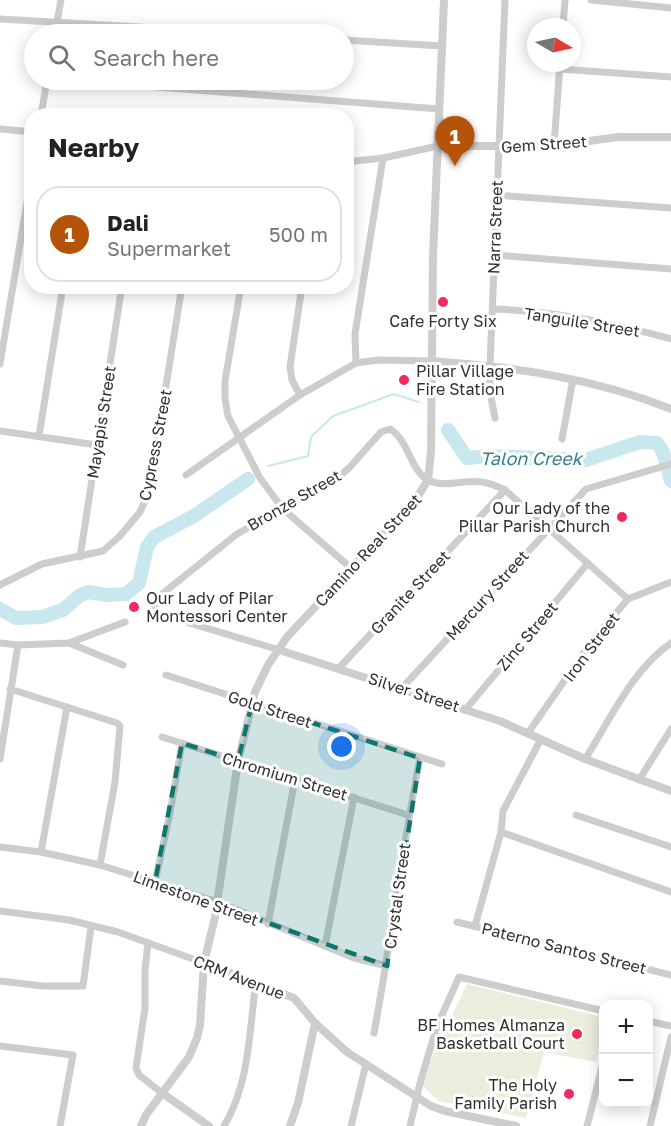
<!DOCTYPE html>
<meta charset="utf-8">
<style>
:root{--surface:#fff;--page:#f2f2f2;--text:#222;--muted:#767676;--line:#e0e0e0;--accent:#b45309}
body{margin:0;font-family:"Golos Text",sans-serif;background:var(--page);color:var(--text)}
.controls{position:absolute;right:18px;bottom:18px;display:grid;overflow:hidden;border-radius:12px;box-shadow:0 3px 15px #0003}
.controls button{width:54px;height:54px;display:grid;place-items:center;padding:0;border:0;border-bottom:2px solid var(--line);background:var(--surface);color:var(--text);font:30px sans-serif}
.compass{position:absolute;left:527px;top:18px;width:54px;height:54px;border-radius:50%;background:var(--surface);box-shadow:0 3px 15px #0003;rotate:99deg}
.you{position:absolute;left:342px;top:747px;width:21px;height:21px;margin:-15px;border:4px solid #fff;border-radius:50%;background:#1a73e8;box-shadow:0 0 0 9px #1a73e833}
.badge{display:grid;place-items:center;width:39px;height:39px;border-radius:50%;background:var(--accent);color:#fff;font-size:20px;font-weight:700}
.pin{position:absolute;translate:-50% -50px;filter:drop-shadow(0 2px 3px #0008)}
.pin::after{content:'';position:absolute;top:32px;width:21px;height:18px;background:inherit;clip-path:polygon(0 0,100% 0,50% 100%)}
.list{margin:0;padding:0;list-style:none}
h2{display:flex;justify-content:space-between;align-items:center;height:78px;margin:0;padding:0 24px;font-size:26px}
h2 small{font-size:20px;font-weight:400;color:var(--muted)}
.list li{display:grid;grid-template-columns:39px 1fr auto;gap:18px;align-items:center;box-sizing:border-box;height:96px;margin:0 12px 12px;padding:0 12px;border:2px solid var(--line);border-radius:24px}
.list b{display:block;font-size:22px;white-space:nowrap}
.list p{margin:0;font-size:20px;white-space:nowrap;color:var(--muted)}
.list em{font-size:20px;font-style:normal;color:var(--muted)}
.icon{flex:none;width:33px;height:33px;fill:none;stroke:currentColor;stroke-width:2;stroke-linecap:round;stroke-linejoin:round}
.map{position:relative;flex:none;width:671px;height:1126px;overflow:hidden}
.search{position:absolute;background:var(--surface);box-shadow:0 3px 15px #0003;left:24px;top:24px;width:330px;height:66px;display:flex;align-items:center;gap:15px;box-sizing:border-box;padding:0 21px;border-radius:33px;color:var(--muted);font-size:22px}
.panel{position:absolute;background:var(--surface);box-shadow:0 3px 15px #0003;left:24px;top:108px;width:330px;height:186px;border-radius:24px}
.map>svg:first-child{display:block}
.green{fill:#e9eedd}
.lines{fill:none;stroke-linecap:round;stroke-linejoin:round}
.stream{stroke:#c9e7ef;stroke-width:2}
.river{stroke:#c9e7ef;stroke-width:14}
.minor{stroke:#cdcdcd;stroke-width:7}
.tertiary{stroke:#cdcdcd;stroke-width:8}
.marked{fill:#0f766e;fill-opacity:0.2;stroke:#0f766e;stroke-width:4.5;stroke-dasharray:12 8;stroke-linejoin:round}
.poi-dot{fill:#f0295e;stroke:#fff;stroke-width:2}
.labels{text-anchor:middle;stroke-width:6;stroke-linejoin:round;paint-order:stroke}
.street-label{font-size:16px;fill:#303030;stroke:#fff}
.poi-label{font-size:16px;fill:#303030;stroke:#fff;text-anchor:end}
.water-label{font-size:18px;font-style:italic;fill:#367f91;stroke:#fff}
</style>
<div class="map">
<svg width="671" height="1126" viewBox="0 0 671 1126">
<rect width="100%" height="100%" fill="#fff"/>
<polygon class="green" points="467,984 603,1017 603,1034 596,1062 544,1052 526,1118 439,1101 420,1084"/>
<g class="lines">
<polyline class="stream" points="268,466 308,456 311,437 333,416 394,394 419,402"/>
<g class="river">
<polyline points="448,430 467,458 488,456 586,460 640,442 657,443 663,452 671,481"/>
<polyline points="0,609 16,618 42,617 63,610 79,596 88,592 107,595 126,594 139,583 147,547 154,537 194,516 248,479"/>
</g>
<g class="minor">
<polyline points="591,0 671,8"/>
<polyline points="0,19 262,34"/>
<polyline points="563,27 565,0"/>
<polyline points="55,34 61,0"/>
<polyline points="344,40 442,46"/>
<polyline points="560,69 671,77"/>
<polyline points="67,80 439,109"/>
<polyline points="41,116 47,80"/>
<polyline points="0,129 32,132"/>
<polyline points="554,146 560,63"/>
<polyline points="346,162 383,158 438,146"/>
<polyline points="496,195 671,208"/>
<polyline points="495,255 671,269"/>
<polyline points="241,286 225,381 225,399 228,416 260,478 283,509 351,568"/>
<path d="M 493,309 C 552,311 614,323 671,339"/>
<polyline points="356,363 355,334 383,158"/>
<polyline points="0,364 32,172"/>
<polyline points="300,395 292,380 290,367 302,286"/>
<polyline points="495,418 490,392 490,365 505,0"/>
<polyline points="0,431 97,445"/>
<polyline points="39,436 63,286"/>
<polyline points="562,439 573,379"/>
<polyline points="186,475 300,395 356,363 378,360 432,361"/>
<polyline points="80,557 122,286"/>
<polyline points="0,585 42,564 103,551 120,536 140,512 149,492 182,286"/>
<polyline points="0,643 18,645 69,643 125,622"/>
<polyline points="69,643 123,665"/>
<path d="M 276,649 L 163,615 L 158,612 L 155,606 L 157,599 L 162,594 L 237,534 L 336,479 L 350,467 L 381,432 L 390,429 C 409,440 410,472 430,481 C 446,488 465,479 482,482 C 490,483 497,486 505,490 L 628,599"/>
<polyline points="339,668 505,490"/>
<polyline points="166,675 442,764"/>
<polyline points="402,688 586,489 671,464"/>
<polyline points="10,689 117,723 120,726 115,782 100,865"/>
<polyline points="466,709 588,563"/>
<polyline points="528,733 592,641 628,599 671,582"/>
<polyline points="162,737 408,815"/>
<polyline points="0,759 18,645"/>
<path d="M 585,759 C 610,720 632,670 671,643"/>
<polyline points="639,780 671,729"/>
<polyline points="576,815 671,847"/>
<polyline points="501,832 671,892"/>
<polyline points="0,847 41,852 100,865 218,902 354,958 387,966"/>
<polyline points="41,852 67,707"/>
<polyline points="155,882 170,813 182,743"/>
<polyline points="0,911 69,920 118,932 204,963"/>
<polyline points="457,922 671,975"/>
<polyline points="268,924 295,779"/>
<polyline points="475,926 501,832 503,811 541,739"/>
<polyline points="148,943 145,970 145,1008 136,1068 139,1075 162,1093"/>
<polyline points="325,946 354,797"/>
<polyline points="0,981 43,986 83,986 91,927"/>
<polyline points="648,1021 671,1026"/>
<path d="M 374,1033 C 391,942 402,849 420,758"/>
<polyline points="0,1046 73,1055 60,1126"/>
<path d="M 224,1126 C 250,1083 249,1031 256,982"/>
<polyline points="351,1126 366,1064"/>
<polyline points="410,1126 420,1083 437,1026 459,977 604,1011"/>
<polyline points="587,1126 604,1059"/>
<polyline points="650,1126 671,1037"/>
</g>
<g class="tertiary">
<polyline points="438,146 554,146 618,137 671,137"/>
<path d="M 432,361 C 514,367 594,378 671,409"/>
<polyline points="276,649 500,721 585,759 671,791"/>
<polyline points="204,963 294,998 315,1023 347,1052 431,1106 445,1111 516,1126"/>
<polyline points="162,1093 209,1126"/>
<polyline points="141,1126 146,1115 189,1057 197,1038 200,1025 204,963 215,917 238,761 255,692 268,665 287,637 416,499 428,480 431,451 433,256 444,0"/>
<polyline points="290,1126 298,1103 315,1023"/>
</g>
</g>
<path class="marked" d="M 252,703 L 420,758 L 387,966 L 155,882 L 182,743 L 238,761 Z"/>
<g class="poi-dot">
<circle cx="443" cy="302" r="6"/>
<circle cx="404" cy="380" r="6"/>
<circle cx="622" cy="517" r="6"/>
<circle cx="134" cy="607" r="6"/>
<circle cx="577" cy="1034" r="6"/>
<circle cx="569" cy="1094" r="6"/>
</g>
<g class="labels">
<g class="street-label">
<text transform="translate(544 144) rotate(-4)" y="6">Gem Street</text>
<text transform="translate(495 227) rotate(-88)" y="6">Narra Street</text>
<text transform="translate(582 322) rotate(9)" y="6">Tanguile Street</text>
<text transform="translate(101 422) rotate(-81)" y="6">Mayapis Street</text>
<text transform="translate(155 445) rotate(-79)" y="6">Cypress Street</text>
<text transform="translate(294 500) rotate(-30)" y="6">Bronze Street</text>
<text transform="translate(368 550) rotate(-47)" y="6">Camino Real Street</text>
<text transform="translate(410 592) rotate(-47)" y="6">Granite Street</text>
<text transform="translate(487 595) rotate(-48)" y="6">Mercury Street</text>
<text transform="translate(527 636) rotate(-50)" y="6">Zinc Street</text>
<text transform="translate(591 647) rotate(-53)" y="6">Iron Street</text>
<text transform="translate(414 692) rotate(18)" y="6">Silver Street</text>
<text transform="translate(270 709) rotate(18)" y="6">Gold Street</text>
<text transform="translate(285 776) rotate(17)" y="6">Chromium Street</text>
<text transform="translate(397 896) rotate(-82)" y="6">Crystal Street</text>
<text transform="translate(196 898) rotate(20)" y="6">Limestone Street</text>
<text transform="translate(564 948) rotate(14)" y="6">Paterno Santos Street</text>
<text transform="translate(239 977) rotate(21)" y="6">CRM Avenue</text>
</g>
<g class="poi-label">
<text x="443" y="327" text-anchor="middle">Cafe Forty Six</text>
<text x="416" y="377" text-anchor="start">Pillar Village<tspan x="416" dy="18">Fire Station</tspan></text>
<text x="610" y="514">Our Lady of the<tspan x="610" dy="18">Pillar Parish Church</tspan></text>
<text x="146" y="604" text-anchor="start">Our Lady of Pilar<tspan x="146" dy="18">Montessori Center</tspan></text>
<text x="565" y="1031">BF Homes Almanza<tspan x="565" dy="18">Basketball Court</tspan></text>
<text x="557" y="1091">The Holy<tspan x="557" dy="18">Family Parish</tspan></text>
</g>
<g class="water-label">
<text x="531" y="465">Talon Creek</text>
</g>
</g>
</svg>
<div class="controls">
<button>+</button>
<button>−</button>
</div>
<svg class="compass" viewBox="-18 -18 36 36"><path d="M0-13l5 13h-10z" fill="#e53935"/><path d="M0 13l5-13h-10z" fill="#767676"/></svg>
<div class="you"></div>
<div class="pin badge" style="left:455px;top:166px">1</div>
<div class="search"><svg class="icon" aria-label="search" viewBox="0 0 24 24"><circle cx="10" cy="10" r="6"/><path d="M15 15l6 6"/></svg>Search here</div>
<section class="panel">
<h2>Nearby<small></small></h2>
<ul class="list">
<li><span class="badge">1</span><div><b>Dali</b><p>Supermarket</p></div><em>500 m</em></li>
</ul>
</section>
</div>
